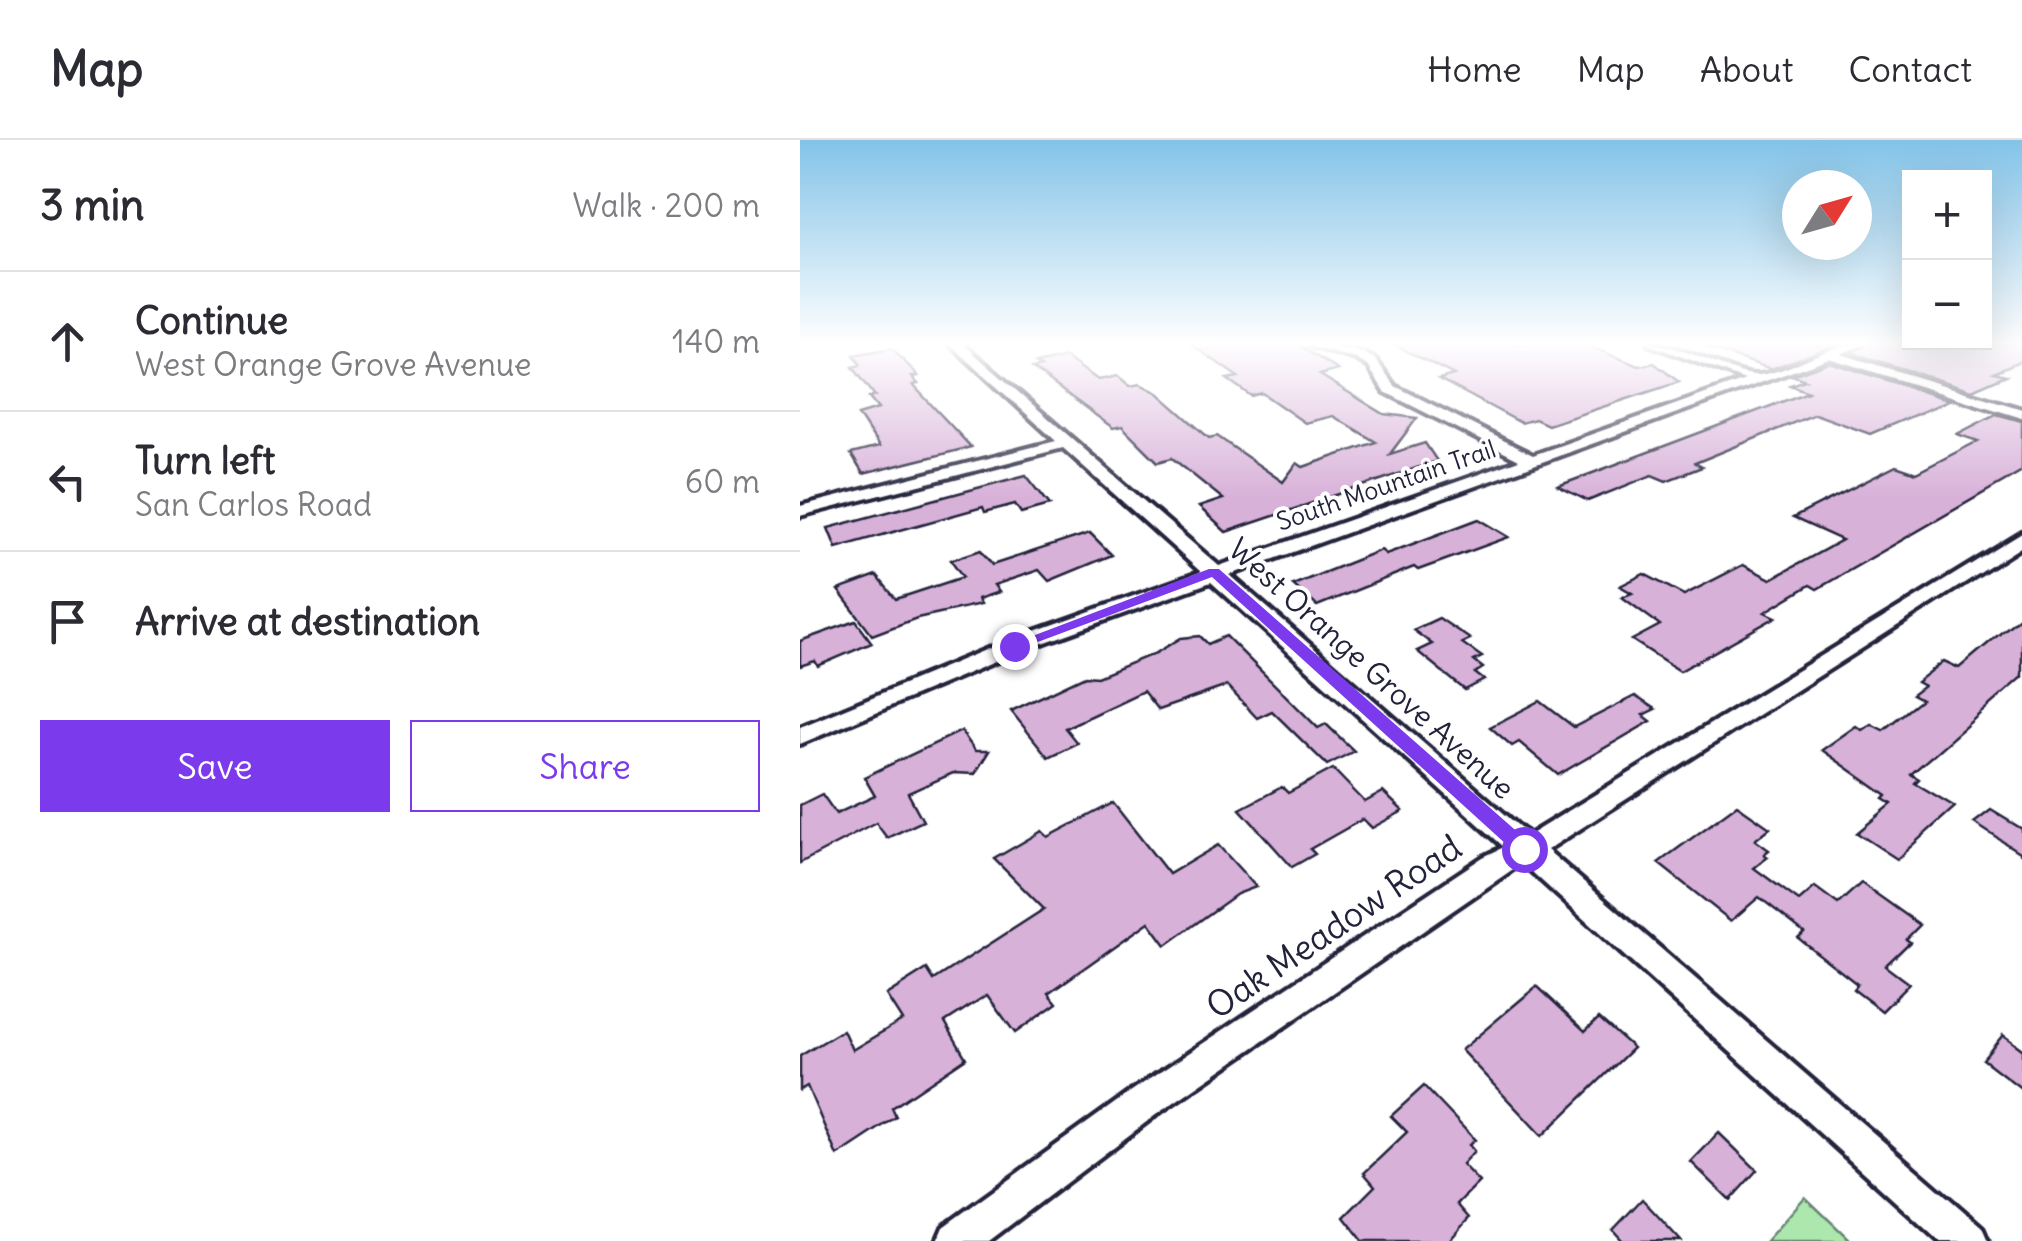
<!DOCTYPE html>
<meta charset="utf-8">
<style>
:root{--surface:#fff;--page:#f2f2f3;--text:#2b2b33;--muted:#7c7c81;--line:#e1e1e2;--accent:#7c3aed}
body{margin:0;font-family:Delius,sans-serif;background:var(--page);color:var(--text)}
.controls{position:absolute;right:30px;top:30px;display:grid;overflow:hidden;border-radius:0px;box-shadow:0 10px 40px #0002}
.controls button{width:90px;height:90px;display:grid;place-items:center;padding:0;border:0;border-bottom:2px solid var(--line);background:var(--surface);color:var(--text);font:50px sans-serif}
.compass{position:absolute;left:982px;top:30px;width:90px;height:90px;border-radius:50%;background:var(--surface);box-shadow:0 10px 40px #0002;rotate:53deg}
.stop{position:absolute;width:30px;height:30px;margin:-22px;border:8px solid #7c3aed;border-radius:50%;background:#fff}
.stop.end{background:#7c3aed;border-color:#fff;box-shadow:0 2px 10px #0008}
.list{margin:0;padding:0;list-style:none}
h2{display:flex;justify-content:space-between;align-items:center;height:130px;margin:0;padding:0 40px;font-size:42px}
h2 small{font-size:32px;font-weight:400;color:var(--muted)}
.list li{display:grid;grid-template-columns:65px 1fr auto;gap:30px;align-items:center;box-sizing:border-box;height:140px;padding:0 40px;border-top:2px solid var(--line)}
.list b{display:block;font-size:38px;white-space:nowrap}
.list p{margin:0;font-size:32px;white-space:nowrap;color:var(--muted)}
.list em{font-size:32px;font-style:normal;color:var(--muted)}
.actions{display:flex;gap:20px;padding:30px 40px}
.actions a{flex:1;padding:22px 0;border:2px solid var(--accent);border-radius:0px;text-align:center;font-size:35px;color:var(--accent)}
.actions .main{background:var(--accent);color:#fff}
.icon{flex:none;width:55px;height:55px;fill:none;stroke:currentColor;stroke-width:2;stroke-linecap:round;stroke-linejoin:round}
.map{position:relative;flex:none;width:1222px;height:1101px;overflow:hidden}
header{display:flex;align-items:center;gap:60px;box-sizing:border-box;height:140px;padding:0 50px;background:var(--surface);border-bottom:2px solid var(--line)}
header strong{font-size:48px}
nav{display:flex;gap:55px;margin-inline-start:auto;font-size:35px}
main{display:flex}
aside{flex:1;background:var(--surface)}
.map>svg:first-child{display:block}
.green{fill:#ace8ad;stroke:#678574;stroke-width:2.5}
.building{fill:#d8b1d9;stroke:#22223b;stroke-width:2.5}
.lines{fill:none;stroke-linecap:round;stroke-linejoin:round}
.street-casing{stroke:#22223b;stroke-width:8}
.street{fill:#fff;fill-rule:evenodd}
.route{fill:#7c3aed}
.labels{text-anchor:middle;stroke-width:8;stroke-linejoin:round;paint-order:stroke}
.far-street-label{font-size:25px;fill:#22223b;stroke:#fff}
.street-label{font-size:30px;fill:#22223b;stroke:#fff}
.near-street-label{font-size:35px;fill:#22223b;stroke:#fff}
</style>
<header>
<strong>Map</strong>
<nav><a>Home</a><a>Map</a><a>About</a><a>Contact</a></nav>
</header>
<main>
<aside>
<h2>3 min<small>Walk · 200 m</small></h2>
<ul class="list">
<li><svg class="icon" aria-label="ahead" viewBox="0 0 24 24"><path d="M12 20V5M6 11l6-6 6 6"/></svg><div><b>Continue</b><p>West Orange Grove Avenue</p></div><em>140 m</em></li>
<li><svg class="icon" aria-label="left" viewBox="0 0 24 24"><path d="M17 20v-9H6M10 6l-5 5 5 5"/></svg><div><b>Turn left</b><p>San Carlos Road</p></div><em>60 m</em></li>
<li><svg class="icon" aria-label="arrive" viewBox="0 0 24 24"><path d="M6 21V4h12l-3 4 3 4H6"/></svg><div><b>Arrive at destination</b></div></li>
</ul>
<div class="actions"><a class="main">Save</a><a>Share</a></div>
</aside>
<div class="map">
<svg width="1222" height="1101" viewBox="0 0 1222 1101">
<rect width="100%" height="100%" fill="#fff"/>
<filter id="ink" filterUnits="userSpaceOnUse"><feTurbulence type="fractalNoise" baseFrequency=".01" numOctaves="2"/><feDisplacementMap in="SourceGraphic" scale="20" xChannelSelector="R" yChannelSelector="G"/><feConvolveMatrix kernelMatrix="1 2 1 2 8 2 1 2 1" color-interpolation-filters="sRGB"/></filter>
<g filter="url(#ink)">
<polygon class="green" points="1005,1057 1051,1101 966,1101"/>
<g class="building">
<polygon points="391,204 496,204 538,230 520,235 584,274 617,278 590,314 625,303 637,321 426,392 399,367 423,359 372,318 358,322 322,286 313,288 233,229 241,227 236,224 265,217 298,240 318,236 330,246 340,244 358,253 409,298 417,296 483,342 497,323 503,327 576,302 533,276 505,283 462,253 451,256 427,239 438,237"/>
<polygon points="593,204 783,204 839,226 854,223 879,242 748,285 735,279 721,283 639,239 654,235"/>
<polygon points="908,204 1039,204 971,229 908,208"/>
<polygon points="1067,204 1222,204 1222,220 1194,232 1206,235 1172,250 1052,213"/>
<polygon points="92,208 118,236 112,237 118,244 113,245 171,307 63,334 51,314 79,307 58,275 78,269 69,258 75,256 53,227 61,225 54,215"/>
<polygon points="1029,222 1150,260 1070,294 1015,274 895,323 902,327 866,341 852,335 788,361 758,346 1008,252 990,245 1005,240 992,235"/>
<polygon points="1196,274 1222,281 1222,331 1017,449 1010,445 965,472 976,477 880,531 832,500 860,485 822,457 832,453 820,446 844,434 884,455 943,425 971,439 1042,400 993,378 1096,326 1116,333 1178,301 1157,294"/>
<polygon points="226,335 250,365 221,373 215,364 185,372 183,367 36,408 28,388"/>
<polygon points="679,379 709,397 618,430 614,427 517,466 493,445 581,410 586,414"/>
<polygon points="290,393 312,415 249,441 239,430 194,445 199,452 178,459 181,464 117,478 72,495 38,450 77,436 96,459 163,437 151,420 181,410 192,425"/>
<polygon points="1222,475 1222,537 1111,634 1119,639 1115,643 1155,667 1097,719 1057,693 1092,664 1084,659 1087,656 1022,610 1056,586 1062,590 1071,584 1083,590 1121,560 1112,555 1124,546 1117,542 1144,521 1159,528"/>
<polygon points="639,478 670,499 662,503 682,517 674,521 683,528 675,533 684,540 665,550 617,511 632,504 613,490"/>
<polygon points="56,481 72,503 18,526 15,521 0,526 0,501"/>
<polygon points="400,496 408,504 426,496 518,588 526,584 554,611 527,625 472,571 457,578 427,546 358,570 343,551 265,588 277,603 248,617 211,571 285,536 297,537 356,513 381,498"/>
<polygon points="835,556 855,569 843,575 851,581 758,635 719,602 712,606 690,587 740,561 774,587"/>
<polygon points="161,591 175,611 189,611 175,634 153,633 108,653 123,681 87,698 76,683 0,723 0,665 22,654 36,674 75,656 64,637"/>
<polygon points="533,629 565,662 583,652 603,671 572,688 563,679 510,709 515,714 492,727 440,669 482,647 488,653"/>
<polygon points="313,663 369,734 418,705 456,747 437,754 366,805 349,782 249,853 257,863 215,893 187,855 145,882 166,918 92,968 96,977 37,1016 7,946 0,950 0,916 43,890 52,910 102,880 86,855 127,829 134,840 244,769 194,719 242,691 248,697"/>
<polygon points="937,665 970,688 955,700 969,710 964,714 968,717 954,728 999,761 1015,747 1038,764 1061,743 1120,785 1106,799 1110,802 1085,826 1109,844 1082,871 1053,849 1057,844 998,798 1004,792 959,757 931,781 858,723"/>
<polygon points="1191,670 1222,689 1222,714 1174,683"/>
<polygon points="737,846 785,891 799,878 833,908 742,996 661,910"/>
<polygon points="1203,895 1222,909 1222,949 1183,919"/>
<polygon points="624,946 675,1000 669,1005 674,1011 662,1024 679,1042 657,1064 669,1078 649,1101 563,1101 544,1077 575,1046 564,1033 607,992 591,976"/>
<polygon points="919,993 957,1030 930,1060 891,1022"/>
<polygon points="842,1059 881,1101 823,1101 813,1090"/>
</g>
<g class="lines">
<g class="street-casing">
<path id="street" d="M 150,204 L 163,204 L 419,426 L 719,320 L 585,252 L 568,226 L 556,219 L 502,204 L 522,204 L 564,213 L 576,220 L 595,246 L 733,315 L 945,240 L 848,204 C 883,204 935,237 959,235 C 994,231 1025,204 1063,204 L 1041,214 L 1222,269 L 1222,278 L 1029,218 L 430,435 L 729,695 L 1222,393 L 1222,406 L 747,710 L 1182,1087 L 1188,1101 L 1139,1101 L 722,723 L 357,974 L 189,1101 L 137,1101 L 143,1087 L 333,950 L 683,717 L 704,707 L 411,442 L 221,511 L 0,604 L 0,587 L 207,501 L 401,432 L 263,308 L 0,376 L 0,366 L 256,301 Z"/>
</g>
<use href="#street" class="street"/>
</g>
</g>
<linearGradient id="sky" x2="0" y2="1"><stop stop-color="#83c3e8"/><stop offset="0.57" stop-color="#fff"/><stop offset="1" stop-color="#fff" stop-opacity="0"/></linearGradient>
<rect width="1222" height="358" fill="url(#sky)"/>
<polygon class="route" points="409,429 419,429 731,704 731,715 718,715 412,437 219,509 206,506"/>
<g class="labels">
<g class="far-street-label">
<text transform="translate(586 345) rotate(-19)" y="9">South Mountain Trail</text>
</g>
<g class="street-label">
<text transform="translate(571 529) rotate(42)" y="10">West Orange Grove Avenue</text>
</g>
<g class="near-street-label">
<text transform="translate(534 787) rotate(-34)" y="12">Oak Meadow Road</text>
</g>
</g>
</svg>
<div class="controls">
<button>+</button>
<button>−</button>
</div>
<svg class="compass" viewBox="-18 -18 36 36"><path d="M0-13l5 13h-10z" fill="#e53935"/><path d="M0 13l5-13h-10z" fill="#7c7c81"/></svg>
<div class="stop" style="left:724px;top:709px"></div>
<div class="stop end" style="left:214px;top:506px"></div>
</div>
</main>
